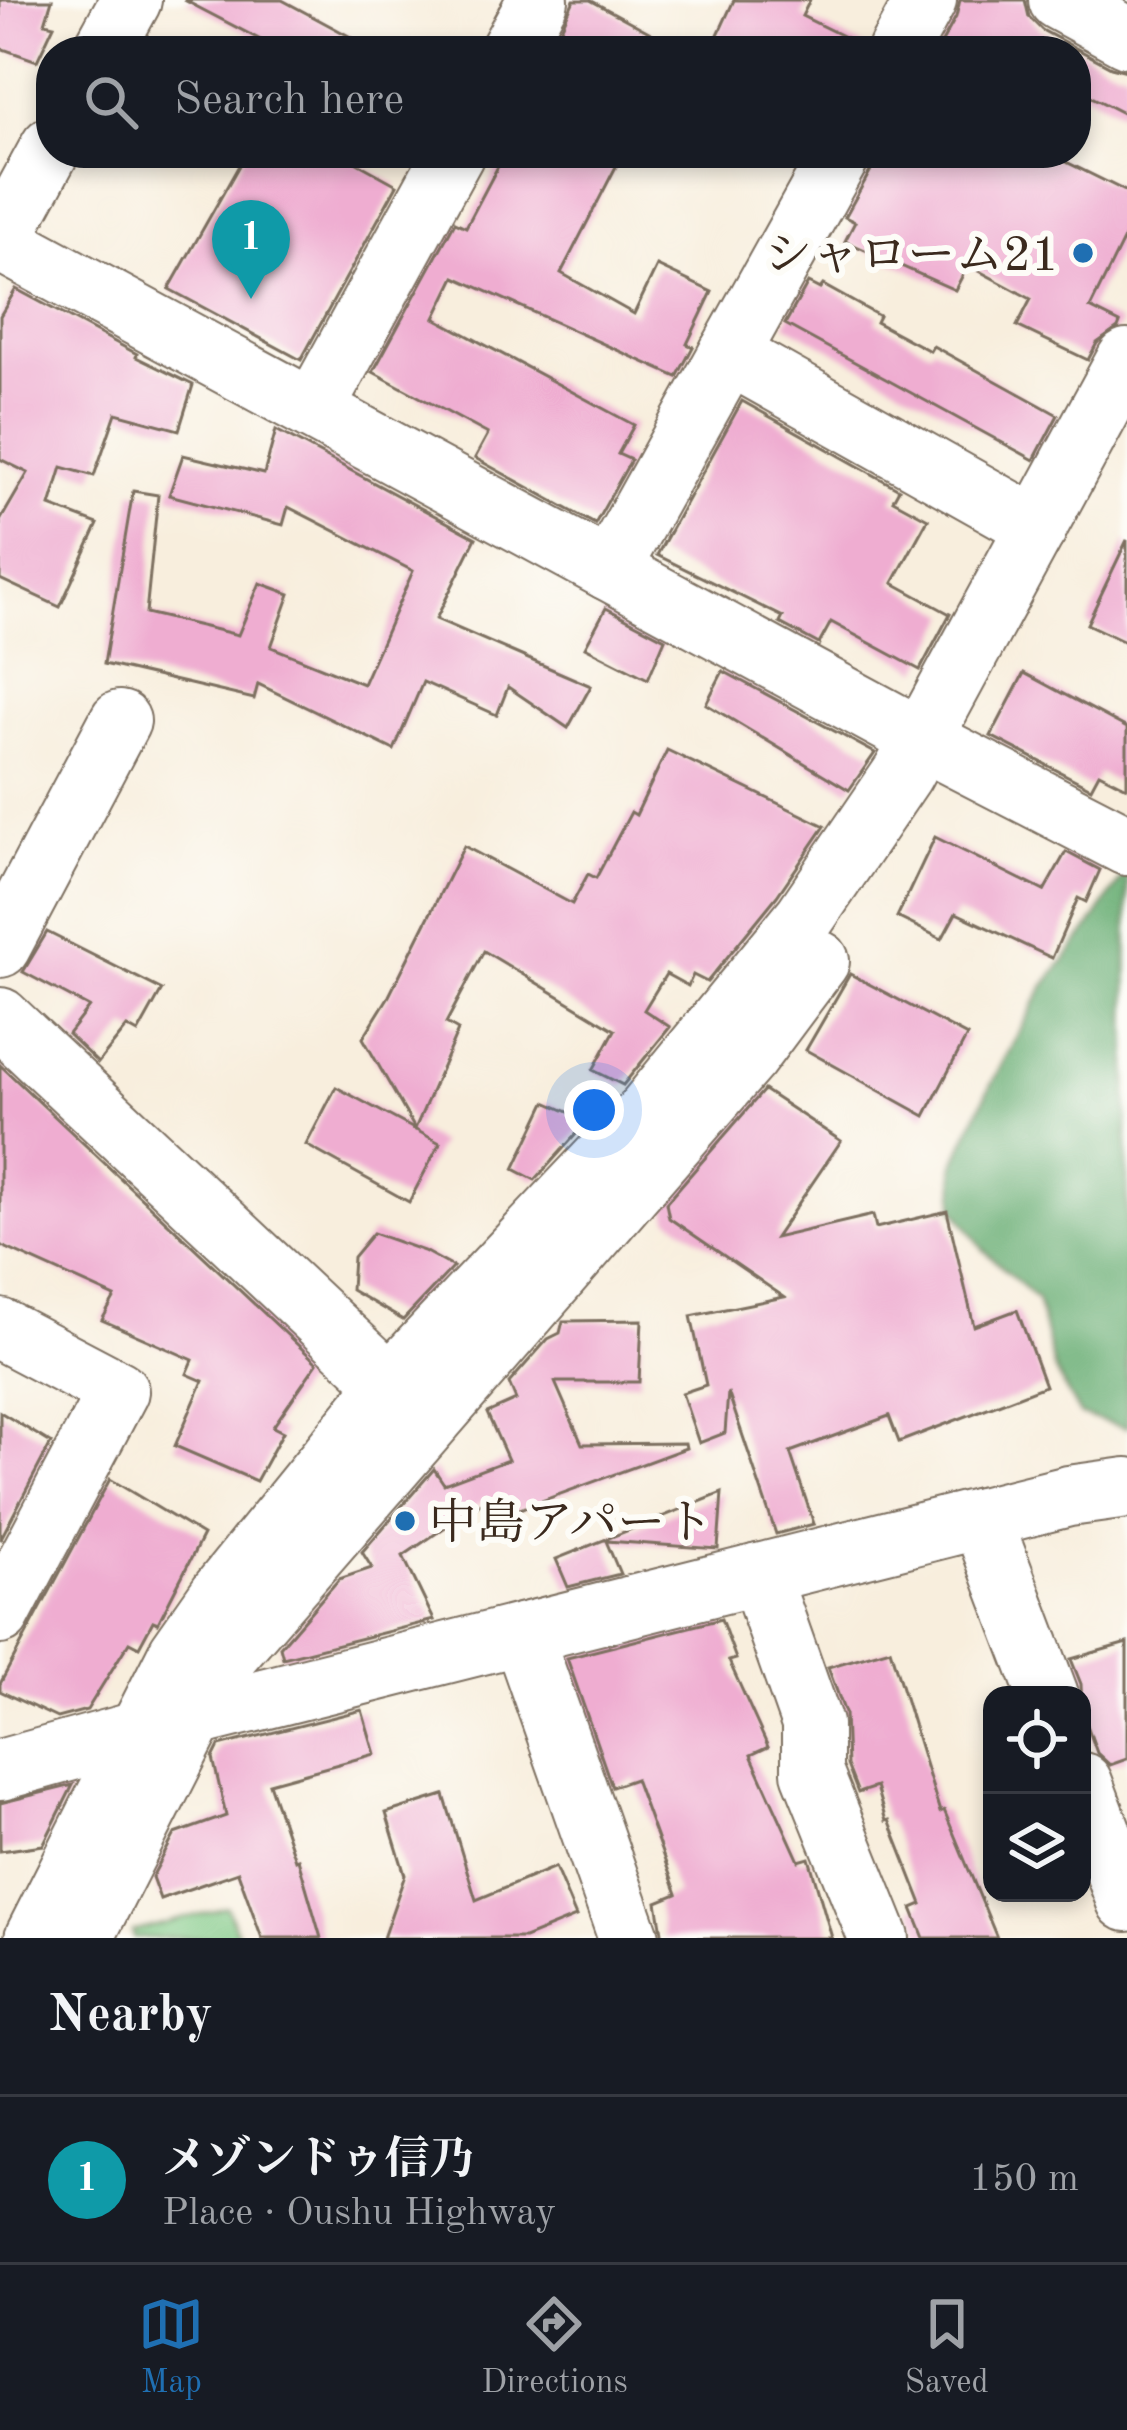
<!DOCTYPE html>
<meta charset="utf-8">
<style>
:root{--surface:#171b24;--page:#20242c;--text:#f1f3f6;--muted:#9ea1a6;--line:#363941;--accent:#1f6fb2}
body{margin:0;font-family:"Old Standard TT","Noto Serif JP",serif;background:var(--page);color:var(--text)}
.controls{position:absolute;right:36px;bottom:36px;display:grid;overflow:hidden;border-radius:24px;box-shadow:0 6px 18px #0003}
.controls button{width:108px;height:108px;display:grid;place-items:center;padding:0;border:0;border-bottom:3px solid var(--line);background:var(--surface);color:var(--text);font:60px sans-serif}
.you{position:absolute;left:594px;top:1110px;width:42px;height:42px;margin:-30px;border:9px solid #fff;border-radius:50%;background:#1a73e8;box-shadow:0 0 0 18px #1a73e833}
.badge{display:grid;place-items:center;width:78px;height:78px;border-radius:50%;background:var(--accent);color:#fff;font-size:39px;font-weight:700}
.pin{position:absolute;translate:-50% -99px;filter:drop-shadow(0 3px 6px #0008)}
.pin::after{content:'';position:absolute;top:63px;width:42px;height:36px;background:inherit;clip-path:polygon(0 0,100% 0,50% 100%)}
.list{margin:0;padding:0;list-style:none}
h2{display:flex;justify-content:space-between;align-items:center;height:156px;margin:0;padding:0 48px;font-size:51px}
h2 small{font-size:39px;font-weight:400;color:var(--muted)}
.list li{display:grid;grid-template-columns:78px 1fr auto;gap:36px;align-items:center;box-sizing:border-box;height:168px;padding:0 48px;border-top:3px solid var(--line)}
.list b{display:block;font-size:45px;white-space:nowrap}
.list p{margin:0;font-size:39px;white-space:nowrap;color:var(--muted)}
.list em{font-size:39px;font-style:normal;color:var(--muted)}
.icon{flex:none;width:66px;height:66px;fill:none;stroke:currentColor;stroke-width:2;stroke-linecap:round;stroke-linejoin:round}
.map{position:relative;flex:none;width:1127px;height:1938px;overflow:hidden}
.search{position:absolute;background:var(--surface);box-shadow:0 6px 18px #0003;left:36px;right:36px;top:36px;height:132px;display:flex;align-items:center;gap:30px;box-sizing:border-box;padding:0 42px;border-radius:48px;color:var(--muted);font-size:45px}
.sheet{height:324px;background:var(--surface)}
nav{display:flex;justify-content:space-around;align-items:center;box-sizing:border-box;height:168px;border-top:3px solid var(--line);background:var(--surface);font-size:33px;color:var(--muted)}
nav a{display:grid;justify-items:center;gap:6px}
nav .on{color:var(--accent)}
.map>svg:first-child{display:block}
.green{fill:#80c986;stroke:#5e7a52;stroke-width:3}
.forest{fill:#68ad73;stroke:#526c48;stroke-width:3}
.building{fill:#efadd1}
.lines{fill:none;stroke-linecap:round;stroke-linejoin:round}
.minor-casing{stroke:#7d6f61;stroke-width:64}
.minor{stroke:#fff;stroke-width:60}
.poi-dot{fill:#1f6fb2;stroke:#fdfcf7;stroke-width:4.5}
.labels{text-anchor:middle;stroke-width:12;stroke-linejoin:round;paint-order:stroke}
.poi-label{font-size:48px;fill:#3b2a1e;stroke:#fdfcf7;text-anchor:end}
</style>
<div class="map">
<svg width="1127" height="1938" viewBox="0 0 1127 1938">
<rect width="100%" height="100%" fill="#fdfcf7"/>
<filter id="ink" filterUnits="userSpaceOnUse"><feTurbulence type="fractalNoise" baseFrequency=".00833" numOctaves="2"/><feDisplacementMap in="SourceGraphic" scale="24" xChannelSelector="R" yChannelSelector="G"/><feConvolveMatrix kernelMatrix="1 2 1 2 8 2 1 2 1" color-interpolation-filters="sRGB"/></filter>
<filter id="wash" filterUnits="userSpaceOnUse"><feTurbulence type="fractalNoise" baseFrequency=".004" numOctaves="4" result="noise"/><feDisplacementMap in="SourceGraphic" scale="48" xChannelSelector="R" yChannelSelector="G"/><feGaussianBlur stdDeviation="2.7" result="paint"/><feColorMatrix in="noise" values="0 0 0 0 0 0 0 0 0 0 0 0 0 0 0 0 0 1.4 0 .05"/><feComposite in="paint" operator="in"/></filter>
<g filter="url(#wash)">
<rect width="100%" height="100%" fill="#f8eedd"/>
<polygon class="green" points="227,1907 239,1938 134,1938 132,1932"/>
<polygon class="forest" points="1127,870 1127,1428 1080,1415 1055,1371 1037,1300 983,1249 955,1209 954,1165 987,1092 1043,988 1089,928"/>
<g id="blocks">
<g class="building">
<polygon points="0,0 52,0 45,23 54,25 37,61 0,48"/>
<polygon points="184,0 282,0 377,51 282,51"/>
<polygon points="574,0 590,0 684,51 583,51 557,37"/>
<polygon points="734,0 810,0 802,16 865,47 864,51 736,51 715,41"/>
<polygon points="960,0 1025,0 1029,17 1042,30 1111,67 1127,71 1127,115 1076,89 1076,51 937,51 956,17"/>
<polygon points="246,153 339,153 397,185 301,360 169,289"/>
<polygon points="505,153 623,153 561,273 634,314 657,266 712,292 687,344 693,347 677,377 455,277 435,318 634,425 618,454 631,460 595,524 475,458 488,434 373,372 455,222 466,227"/>
<polygon points="875,153 1048,153 1127,192 1127,233 1090,308 1120,323 1118,328 1097,343 1088,360 1017,326 1031,299 968,265 955,290 845,241 855,222 845,217 871,170"/>
<polygon points="808,283 820,289 823,285 879,316 876,322 930,351 933,346 1058,415 1034,460 785,324"/>
<polygon points="16,289 137,354 136,357 193,385 179,430 116,413 94,476 62,467 50,506 98,524 60,607 0,579 0,521 28,473 0,459 0,316"/>
<polygon points="742,401 899,489 893,500 928,519 893,583 950,614 920,670 831,622 819,644 780,623 783,617 657,555"/>
<polygon points="276,430 476,538 436,619 591,686 568,728 508,687 497,715 423,682 394,750 258,684 254,699 104,664 133,491 158,495 146,613 238,635 260,583 290,594 271,647 363,684 413,571 288,507 283,525 169,495 183,455 264,474"/>
<polygon points="1127,540 1127,643 1087,624"/>
<polygon points="606,608 665,639 648,679 585,647"/>
<polygon points="723,671 875,753 849,790 706,704"/>
<polygon points="1024,673 1127,728 1127,787 1099,773 1091,788 991,736"/>
<polygon points="667,750 825,826 777,896 707,982 693,975 688,986 666,974 644,1010 670,1027 623,1085 593,1070 615,1030 484,951 446,1023 458,1030 415,1129 363,1038 389,996 464,846 572,904 588,874 596,878 631,812 636,815"/>
<polygon points="935,837 1044,891 1066,852 1100,870 1086,902 1078,898 1052,958 956,913 942,939 897,917"/>
<polygon points="47,932 162,990 138,1033 127,1027 98,1063 68,1034 89,1007 23,972"/>
<polygon points="850,974 967,1036 925,1116 806,1050"/>
<polygon points="0,1065 317,1363 273,1427 283,1432 256,1481 175,1446 203,1381 187,1374 193,1360 102,1320 115,1297 0,1245"/>
<polygon points="336,1087 440,1143 409,1202 306,1145"/>
<polygon points="764,1090 841,1141 775,1238 873,1215 876,1228 947,1211 974,1326 1017,1310 1045,1386 899,1442 889,1416 790,1452 814,1524 776,1534 728,1392 725,1433 699,1443 682,1393 706,1385 691,1316 784,1297 669,1218 666,1203"/>
<polygon points="546,1102 588,1121 535,1180 514,1169"/>
<polygon points="373,1233 424,1251 453,1267 403,1320 351,1290 353,1257"/>
<polygon points="642,1320 639,1382 555,1382 582,1444 685,1443 686,1448 495,1518 488,1498 403,1556 434,1620 283,1658 280,1647 339,1579 372,1568 362,1552 434,1469 444,1484 508,1460 487,1413 516,1400 509,1383 548,1339 560,1333 563,1321"/>
<polygon points="0,1412 51,1443 0,1540"/>
<polygon points="110,1479 203,1535 158,1623 153,1621 139,1647 129,1642 87,1710 57,1718 0,1691 0,1684"/>
<polygon points="722,1493 718,1549 606,1541 620,1574 568,1587 556,1559"/>
<polygon points="721,1619 736,1659 729,1661 768,1747 751,1755 799,1861 809,1858 832,1938 663,1938 657,1902 677,1894 635,1779 612,1787 567,1658"/>
<polygon points="1127,1643 1127,1759 1110,1765 1097,1753 1082,1711 1081,1684 1071,1659"/>
<polygon points="890,1649 940,1812 944,1810 997,1938 924,1938 912,1908 922,1904 889,1820 886,1821 876,1787 858,1793 847,1765 845,1713 828,1667"/>
<polygon points="362,1710 375,1754 269,1783 295,1860 298,1859 321,1938 262,1938 238,1872 160,1899 152,1877 175,1834 226,1816 213,1758 219,1746"/>
<polygon points="73,1785 43,1845 0,1851 0,1803"/>
<polygon points="444,1795 476,1900 555,1867 576,1917 524,1938 383,1938 405,1875 386,1813"/>
</g>
</g>
</g>
<g filter="url(#ink)">
<use href="#blocks" fill-opacity="0" stroke="#7d6f61" stroke-width="3"/>
<g class="lines">
<g class="minor-casing">
<g id="minor">
<polyline points="1059,0 1127,37"/>
<polyline points="103,51 131,0"/>
<polyline points="510,51 538,0"/>
<polyline points="898,51 926,0"/>
<polyline points="0,241 929,743 1127,845"/>
<polyline points="0,241 51,147"/>
<polyline points="729,354 1037,527"/>
<polyline points="313,410 454,153"/>
<polyline points="609,570 841,153"/>
<polyline points="0,947 120,721"/>
<polyline points="0,1018 390,1384"/>
<polyline points="0,1329 118,1391 0,1614"/>
<polyline points="981,1518 1048,1695"/>
<polyline points="759,1574 812,1724 812,1772 879,1938"/>
<polyline points="522,1634 629,1938"/>
<polyline points="0,1770 188,1718 981,1518 1069,1496 1127,1488"/>
<polyline points="1082,1783 1127,1901"/>
<polyline points="35,1938 179,1653 221,1593 390,1384 643,1116 805,917 903,773 1127,360"/>
<polyline points="83,1938 226,1656 748,1056 819,961"/>
</g>
</g>
<use href="#minor" class="minor"/>
</g>
</g>
<g class="poi-dot">
<circle cx="1083" cy="253" r="12"/>
<circle cx="405" cy="1521" r="12"/>
</g>
<g class="labels">
<g class="poi-label">
<text x="1059" y="270">シャローム21</text>
<text x="429" y="1538" text-anchor="start">中島アパート</text>
</g>
</g>
</svg>
<div class="controls">
<button><svg class="icon" aria-label="locate" viewBox="0 0 24 24"><circle cx="12" cy="12" r="6"/><path d="M12 2v4M12 18v4M2 12h4M18 12h4"/></svg></button>
<button><svg class="icon" aria-label="layers" viewBox="0 0 24 24"><path d="M12 4l9 5-9 5-9-5zM3 14l9 5 9-5"/></svg></button>
</div>
<div class="you"></div>
<div class="pin badge" style="left:251px;top:299px;background:#0f9aa8">1</div>
<div class="search"><svg class="icon" aria-label="search" viewBox="0 0 24 24"><circle cx="10" cy="10" r="6"/><path d="M15 15l6 6"/></svg>Search here</div>
</div>
<section class="sheet">
<h2>Nearby<small></small></h2>
<ul class="list">
<li><span class="badge" style="background:#0f9aa8">1</span><div><b>メゾンドゥ信乃</b><p>Place · Oushu Highway</p></div><em>150 m</em></li>
</ul>
</section>
<nav>
<a class="on"><svg class="icon" aria-label="map" viewBox="0 0 24 24"><path d="M3 6l6-2 6 2 6-2v14l-6 2-6-2-6 2zM9 4v14M15 6v14"/></svg>Map</a>
<a><svg class="icon" aria-label="directions" viewBox="0 0 24 24"><path d="M12 3l9 9-9 9-9-9zM9 14v-3h6M13 9l2 2-2 2"/></svg>Directions</a>
<a><svg class="icon" aria-label="saved" viewBox="0 0 24 24"><path d="M7 4h10v16l-5-4-5 4z"/></svg>Saved</a>
</nav>
